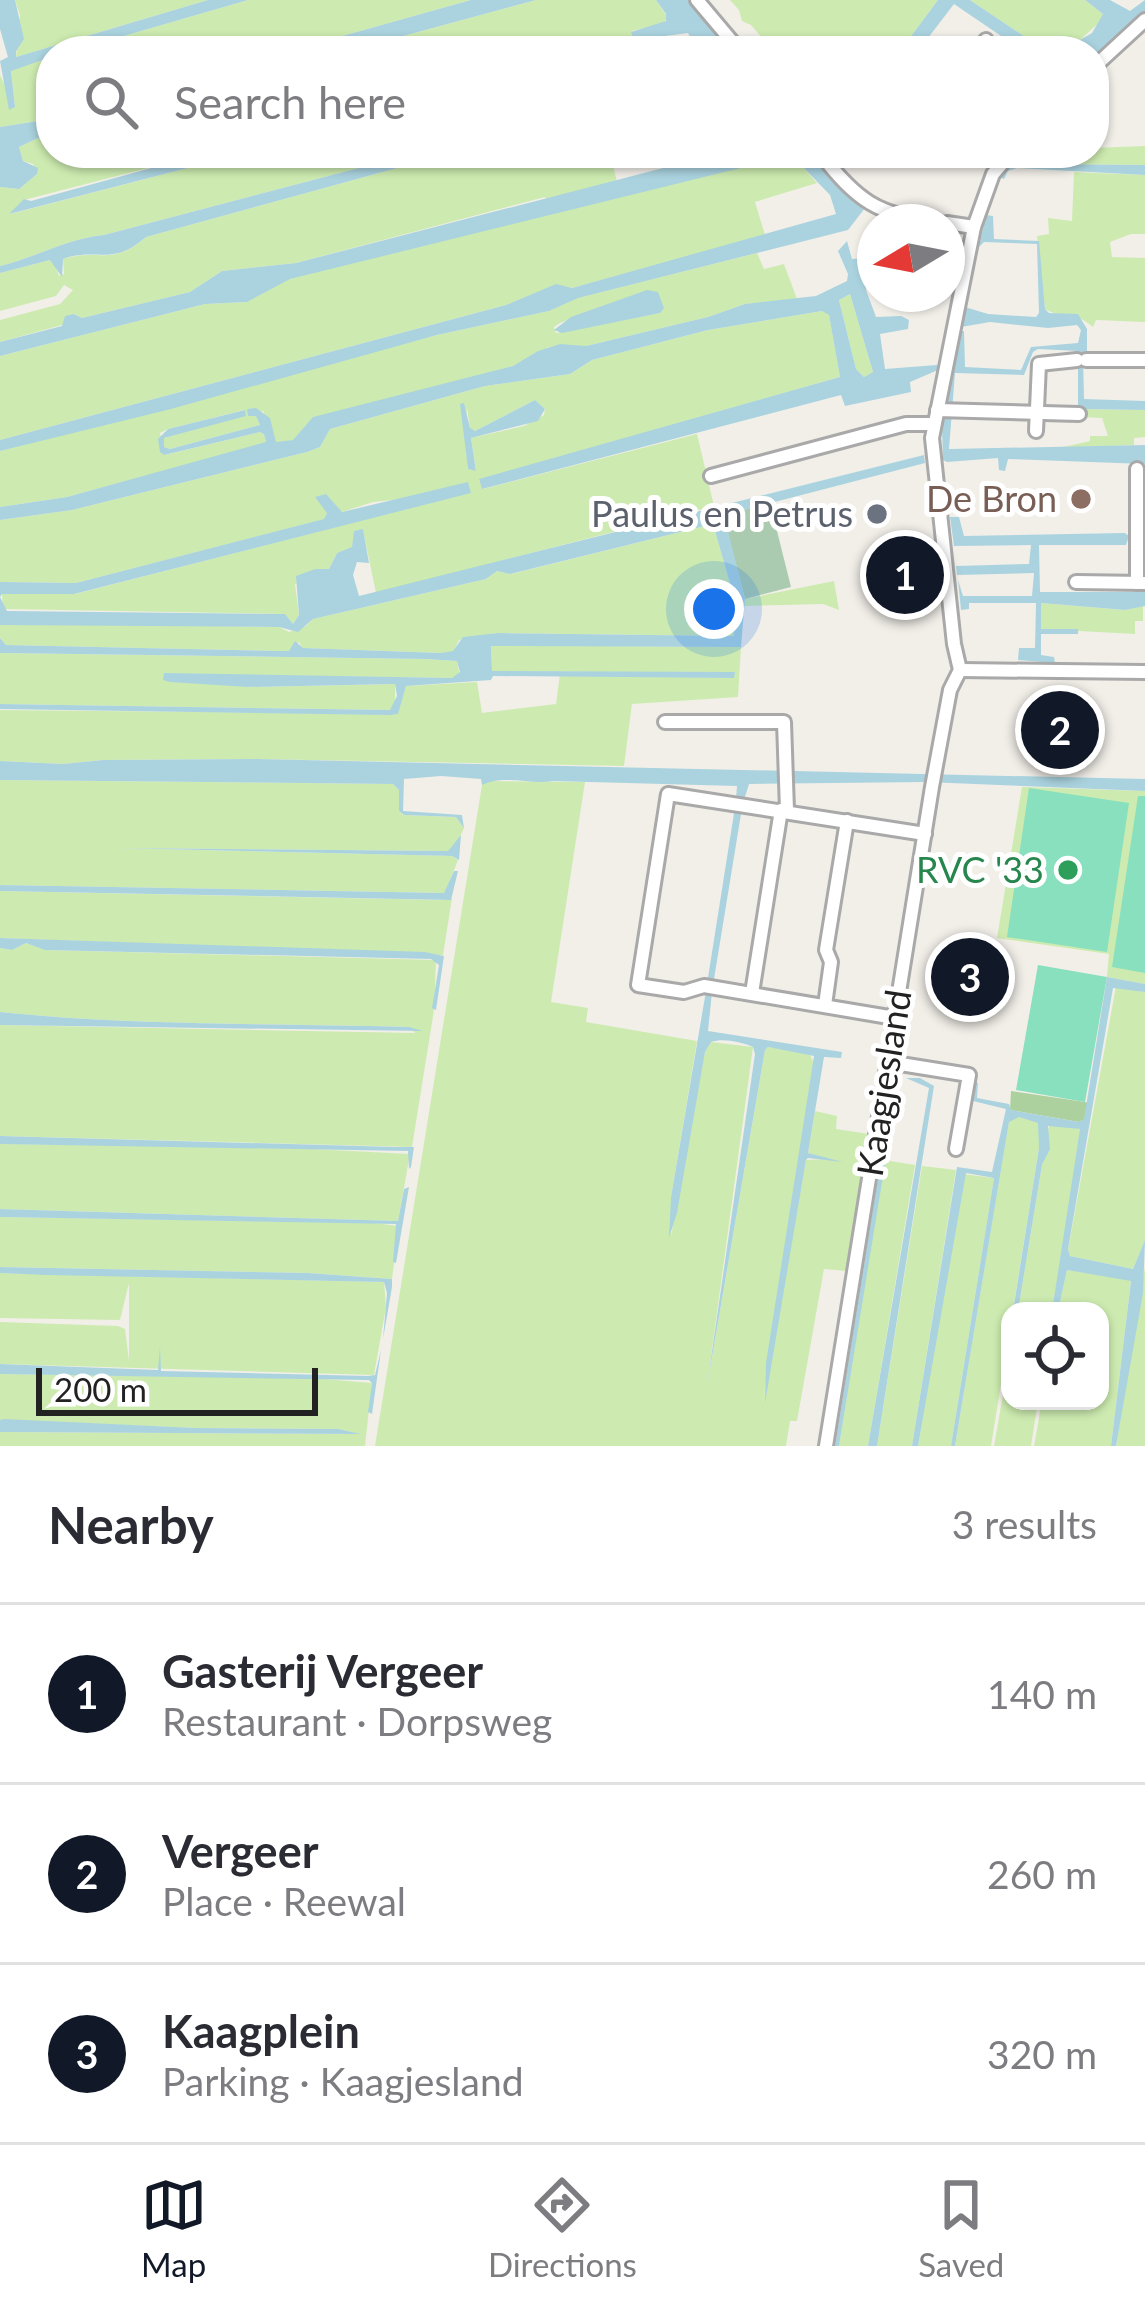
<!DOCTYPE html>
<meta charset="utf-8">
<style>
:root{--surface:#fff;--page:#f7f7f7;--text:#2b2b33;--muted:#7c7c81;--line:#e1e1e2;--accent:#111827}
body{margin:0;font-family:Lato,sans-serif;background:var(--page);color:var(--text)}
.controls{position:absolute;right:36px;bottom:36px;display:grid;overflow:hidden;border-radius:24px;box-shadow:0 3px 9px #0004}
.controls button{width:108px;height:108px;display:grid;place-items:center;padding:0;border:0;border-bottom:3px solid var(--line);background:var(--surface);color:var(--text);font:60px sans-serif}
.compass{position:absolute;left:857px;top:204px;width:108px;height:108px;border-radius:50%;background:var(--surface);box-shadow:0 3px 9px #0004;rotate:260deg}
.scale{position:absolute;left:36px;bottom:30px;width:282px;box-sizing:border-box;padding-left:12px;border:6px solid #222;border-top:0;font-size:33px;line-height:42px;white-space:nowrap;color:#222;-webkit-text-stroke:9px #fff;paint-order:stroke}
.you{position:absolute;left:714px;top:609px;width:42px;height:42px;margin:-30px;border:9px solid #fff;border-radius:50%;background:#1a73e8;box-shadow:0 0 0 18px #1a73e833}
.badge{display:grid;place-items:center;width:78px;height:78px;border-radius:50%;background:var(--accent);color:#fff;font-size:39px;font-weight:700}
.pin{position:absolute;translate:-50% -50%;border:6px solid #fff;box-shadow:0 3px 12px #0006}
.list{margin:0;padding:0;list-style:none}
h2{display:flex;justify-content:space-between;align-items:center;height:156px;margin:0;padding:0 48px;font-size:51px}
h2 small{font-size:39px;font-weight:400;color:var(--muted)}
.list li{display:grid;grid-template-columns:78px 1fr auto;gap:36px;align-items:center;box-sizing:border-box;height:180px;padding:0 48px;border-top:3px solid var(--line)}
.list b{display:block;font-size:45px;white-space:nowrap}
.list p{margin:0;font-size:39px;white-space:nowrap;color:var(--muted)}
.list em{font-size:39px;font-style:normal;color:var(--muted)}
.icon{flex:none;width:66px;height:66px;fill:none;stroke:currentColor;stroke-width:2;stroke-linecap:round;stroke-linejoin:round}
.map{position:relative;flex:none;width:1145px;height:1446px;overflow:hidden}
.search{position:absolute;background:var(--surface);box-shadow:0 3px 9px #0004;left:36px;right:36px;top:36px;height:132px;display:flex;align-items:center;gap:30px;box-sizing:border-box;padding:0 42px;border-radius:48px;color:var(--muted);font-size:45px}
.sheet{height:696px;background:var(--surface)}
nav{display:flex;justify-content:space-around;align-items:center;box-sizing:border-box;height:168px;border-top:3px solid var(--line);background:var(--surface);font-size:33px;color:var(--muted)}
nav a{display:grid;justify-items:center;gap:6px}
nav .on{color:var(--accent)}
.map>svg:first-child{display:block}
.grass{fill:#cdebb0;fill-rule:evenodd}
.forest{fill:#add19e}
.cemetery{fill:#aacbaf}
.pitch{fill:#88e0be}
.water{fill:#aad3df;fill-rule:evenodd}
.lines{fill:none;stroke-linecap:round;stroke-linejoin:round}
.minor-casing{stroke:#a9a9a9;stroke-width:18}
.minor{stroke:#fff;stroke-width:12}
.education-dot{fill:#8d6e63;stroke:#fff;stroke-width:4.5}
.worship-dot{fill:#6b7280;stroke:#fff;stroke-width:4.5}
.leisure-dot{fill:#2e9e5b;stroke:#fff;stroke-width:4.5}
.labels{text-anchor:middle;stroke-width:10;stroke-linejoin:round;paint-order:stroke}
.education-label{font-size:36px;fill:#785e54;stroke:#fff;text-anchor:end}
.worship-label{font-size:36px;fill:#5b616d;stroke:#fff;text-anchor:end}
.leisure-label{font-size:36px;fill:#27864d;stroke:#fff;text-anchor:end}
.street-label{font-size:36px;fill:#222;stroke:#fff}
</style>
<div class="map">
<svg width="1145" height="1446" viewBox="0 0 1145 1446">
<rect width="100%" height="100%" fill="#f2efe9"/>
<g class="grass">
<polygon points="15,0 208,0 16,57 20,15"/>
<polygon points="248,0 471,0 289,51 72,51"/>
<polygon points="536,0 656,0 668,18 662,24 632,31 633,37 620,37 577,51 348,51"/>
<polygon points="730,0 938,0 900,51 773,51 751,25 742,21 739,10"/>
<polygon points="970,0 1085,0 1103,14 1103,19 1080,40 1077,51 1046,51"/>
<polygon points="51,57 51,119 0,127 0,75 15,107 11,70"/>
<path d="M 51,132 L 51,153 L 206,153 L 24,200 L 10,214 L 246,153 L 416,153 L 104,235 C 66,239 37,257 0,266 L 0,187 L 19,189 L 37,174 L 33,164 L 23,161 L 19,147 Z"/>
<polygon points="1145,146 1145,165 1032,164 1022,160 1027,153 1094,153 1094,148"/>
<path d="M 452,153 L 610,153 L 617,182 L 546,201 L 545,197 L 296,263 L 222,271 L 190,292 L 82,318 L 74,314 L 62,325 L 0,342 L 0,320 L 60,304 L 73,290 L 64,285 L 56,296 L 0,311 L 0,273 L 50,260 L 54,261 L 59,276 L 64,274 L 63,259 C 98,248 113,267 146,237 Z"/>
<polygon points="768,157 799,163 817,183 755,202 765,235 572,288 556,285 506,305 0,440 0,356 205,304 247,302 289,279"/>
<path d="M 1074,172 L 1145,175 L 1145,234 L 1131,234 L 1110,242 L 1112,257 L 1145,258 L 1145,322 L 1096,320 L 1093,327 C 1072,309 1064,320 1045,309 L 1037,236 L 1049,234 L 1048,218 L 1072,221 Z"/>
<path d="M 757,253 L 764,269 L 784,264 L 797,299 L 745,304 L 708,317 L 586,346 L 549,347 L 513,366 L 306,425 L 294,440 L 276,443 L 263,411 L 249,416 L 256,415 L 260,425 L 170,449 L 164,447 L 164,438 L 246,415 L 244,410 L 168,429 L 160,433 L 165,455 L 260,432 L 264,433 L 266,443 L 67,497 L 0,507 L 0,451 L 437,335 L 549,311 L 577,298 ZM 598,308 L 660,313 L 556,333 L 554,327 L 560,323 Z"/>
<polygon points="850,294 873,372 864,377 856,369 839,300"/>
<path d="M 822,311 L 829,314 L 840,377 L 479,480 L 483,489 L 697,434 L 714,506 L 376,593 L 363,530 L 355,531 L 352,548 L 337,553 L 329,569 L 295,584 L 299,615 L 293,624 L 285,614 L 3,609 L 2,594 L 75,594 L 471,492 L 373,502 L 342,512 L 337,509 L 327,513 L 325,519 L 76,583 L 0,582 L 0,520 L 72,510 L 307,452 L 320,447 L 330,429 L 485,386 L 570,374 L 592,360 L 708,330 ZM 535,400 L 545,409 L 544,415 L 524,426 L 471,438 L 476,470 L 468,469 L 464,430 L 467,408 L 470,429 L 475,431 Z"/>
<polygon points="1081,409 1145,410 1145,437 1134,438 1134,445 1059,448 1090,441 1090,436 1108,436 1102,418 1081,417"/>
<polygon points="713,524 731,587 735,636 498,633 459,640 453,652 442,653 302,648 299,642 289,651 279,651 6,645 0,638 0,625 6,623 279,627 289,632 306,626 313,619 486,579 497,571 511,574"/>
<polygon points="834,581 839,610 823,604 744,606 745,599"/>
<polygon points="1041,603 1125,610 1143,606 1143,621 1135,621 1135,634 1041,629"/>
<polygon points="491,645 741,647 738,697 632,704 624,766 257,759 103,760 63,764 0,761 0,710 397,714 406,686 477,682 482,713 556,704 560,674 733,678 735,673 492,671"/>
<polygon points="0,653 425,659 457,661 460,676 452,678 164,674 248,687 395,684 395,708 390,710 0,704"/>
<polygon points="0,780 393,784 399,790 399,811 403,815 456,817 464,828 455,848 448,851 117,848 452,856 458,860 445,893 0,885"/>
<polygon points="486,781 585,782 551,1002 588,1008 586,1022 697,1041 671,1197 671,1236 705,1052 711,1042 753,1047 707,1386 765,1050 768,1047 809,1053 814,1063 763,1403 806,1160 828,1159 808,1153 815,1111 837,1116 836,1129 869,1134 847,1271 824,1269 797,1421 790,1421 786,1446 375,1446 482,785"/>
<polygon points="1022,787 1145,791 1145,984 1107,977 1109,954 997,938"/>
<polygon points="0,891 444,900 452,898 443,955 0,938"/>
<path d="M 26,943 L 46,950 L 436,960 L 434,1010 L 412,1147 L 0,1136 L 0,1025 L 415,1033 L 409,1027 C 272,1023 132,1026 0,1012 L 0,948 L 12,950 Z"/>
<polygon points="1116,986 1145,992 1145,1240 1133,1269 1070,1256 1068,1250"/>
<polygon points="1015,1117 1040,1118 1039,1148 991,1446 955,1446 1009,1121"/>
<path d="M 1051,1123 L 1080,1129 L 1082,1133 L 1052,1311 L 1018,1311 L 1042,1165 C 1051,1150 1042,1137 1051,1123 Z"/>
<polygon points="0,1144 256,1146 410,1154 398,1221 0,1209"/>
<polygon points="884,1160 915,1165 868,1446 839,1446"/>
<polygon points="922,1166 956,1170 912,1446 877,1446"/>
<polygon points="963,1174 994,1178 951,1446 918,1446"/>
<polygon points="0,1217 373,1223 399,1226 392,1279 308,1273 0,1267"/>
<polygon points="1145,1267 1145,1446 1116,1446"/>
<polygon points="1067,1270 1131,1280 1111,1446 1034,1446 1042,1401 1100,1401 1100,1311 1058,1311"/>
<polygon points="0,1273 384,1282 386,1307 374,1375 0,1364 0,1322 118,1326 125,1329 129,1361 129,1283 120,1320 0,1318"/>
<polygon points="1010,1355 1010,1401 1038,1401 1031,1446 994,1446"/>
<polygon points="0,1374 312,1378 372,1383 365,1446 0,1446 0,1432 360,1434 338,1429 196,1428 0,1420"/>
</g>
<polygon class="forest" points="1011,1091 1085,1102 1088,1103 1085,1119 1079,1122 1010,1110"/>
<polygon class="cemetery" points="770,503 791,587 745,599 723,515"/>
<g class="pitch">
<polygon points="1029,788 1129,803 1107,952 1007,937"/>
<polygon points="1138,796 1145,796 1145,973 1112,967"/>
<polygon points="1038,965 1107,977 1085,1102 1016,1090"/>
</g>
<g class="water">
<polygon points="0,0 15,0 24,39 16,51 16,57 208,0 248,0 72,51 51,51 51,57 11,71 15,107 9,110 0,61 8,57 0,29"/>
<polygon points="471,0 536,0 348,51 289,51"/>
<polygon points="656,0 688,0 731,51 715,51 711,45 680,51 676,44 690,37 688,33 634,40 631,32 666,21 666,14"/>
<polygon points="938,0 970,0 1046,51 1023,51 954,4 918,51 900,51"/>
<polygon points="1085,0 1110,0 1130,11 1145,0 1145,15 1094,61 1094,51 1077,51 1080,40 1092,33 1103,14"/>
<polygon points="51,119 51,132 19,147 23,161 38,168 37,174 19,189 0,187 0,127"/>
<polygon points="206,153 246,153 9,214 24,199 31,201"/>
<path d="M 416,153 L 452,153 L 146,237 C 112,267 98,247 63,259 L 62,277 L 50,260 L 0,273 L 0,266 C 37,257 66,239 104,235 Z"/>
<polygon points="721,153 814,153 865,208 848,230 578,298 549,311 437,335 171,409 0,451 0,440 506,305 556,284 572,288 836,214 830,195 799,163 758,159 757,164 290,279 247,302 205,304 0,356 0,342 62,326 65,316 74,314 82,318 190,292 222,271 296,263"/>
<polygon points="1018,153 1032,164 1145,165 1145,175 1017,168 1008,171 1004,179 999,177"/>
<path d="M 986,215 L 993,216 L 994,239 L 1039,241 L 1045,309 L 1049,313 L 1078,314 L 1087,329 L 1087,351 L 1083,356 L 1084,399 L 1145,401 L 1145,410 L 1081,409 L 1078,406 L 1078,351 L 1038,349 L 1033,352 L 1024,375 L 955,373 L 949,449 L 1145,445 L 1145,464 L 1008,459 L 1005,471 L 999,470 L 998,458 L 947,462 L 943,460 L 942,428 L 950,375 L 948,371 L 938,370 L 910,382 L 911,392 L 845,406 L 841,395 L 482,489 L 479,479 L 840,377 L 829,315 L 822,311 L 708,330 L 592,360 L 570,374 L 485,386 L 330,429 L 320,447 L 307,452 L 72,510 L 0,520 L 0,507 L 67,497 L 266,442 L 264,434 L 260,432 L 164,455 L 160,452 L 158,439 L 168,429 L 245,410 L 246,416 L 164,438 L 164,447 L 170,449 L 260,425 L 256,416 L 248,416 L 247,409 L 256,408 L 270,418 L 276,442 L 293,440 L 313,417 L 513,366 L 538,351 L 560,344 L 586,346 L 708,317 L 745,304 L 816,296 L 847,281 L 848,274 L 838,251 L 847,241 L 852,259 L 875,257 L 875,264 L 867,269 L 866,290 L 876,317 L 901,316 L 909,320 L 908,329 L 880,334 L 885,369 L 949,364 L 954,360 L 960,331 L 964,331 L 965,367 L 1021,370 L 1031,347 L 1078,343 L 1081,330 L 1077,325 L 1048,328 L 990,322 L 961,327 L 965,307 L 988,314 L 1036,317 L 1039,313 L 1037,244 L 984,242 L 979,247 ZM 850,294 L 873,372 L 864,377 L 856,369 L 839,300 Z"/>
<polygon points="647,290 658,292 664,308 660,313 562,333 554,330 571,317"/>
<polygon points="535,400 545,409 538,421 471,438 476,471 468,469 460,404 464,403 470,428 475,431"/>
<polygon points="924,455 925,463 724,515 745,599 741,647 491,646 492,671 735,672 734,678 493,676 491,680 406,686 398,714 389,715 0,709 0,704 390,710 397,696 395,684 248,687 170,682 163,680 164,673 452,678 460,672 457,661 425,659 0,653 0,638 6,645 279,651 289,651 295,641 303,648 441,653 453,651 463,637 498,633 734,636 731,587 713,524 510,574 497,571 486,579 313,619 298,632 279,627 0,625 0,582 76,583 324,519 327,513 315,497 326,494 342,512 468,482 471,493 74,594 2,594 0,597 7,611 285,614 293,624 299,615 296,576 315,569 329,569 337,553 352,547 354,531 363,529 369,563 357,562 353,575 359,596"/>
<polygon points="950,517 959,517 964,536 1125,533 1129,536 1126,545 1039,545 1040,592 1145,592 1145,606 1125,610 1041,603 1041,629 1078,629 1078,634 1041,634 1041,655 1054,657 1055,663 1018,660 1019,648 1035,648 1036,603 969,603 969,609 961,610 958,580 963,596 1032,596 1034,573 957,575 956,566 1029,564 1031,545 954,546"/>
<path d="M 257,759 L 1145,779 L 1145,791 L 926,782 L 749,784 L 744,800 L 736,799 L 737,786 L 553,781 C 531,785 504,774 482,785 L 481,779 L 441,776 L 404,779 L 403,811 L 462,815 L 464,828 L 456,817 L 404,815 L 399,811 L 399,790 L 393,784 L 0,780 L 0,761 L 63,764 L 103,760 Z"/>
<polygon points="735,807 742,808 713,985 707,984"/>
<polygon points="461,835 459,860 452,856 117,848 448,851"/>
<polygon points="454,871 458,871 451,900 0,891 0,885 444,893"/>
<polygon points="0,938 425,952 444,956 436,1010 432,1008 439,965 431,959 45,950 26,943 12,950 0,948"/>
<polygon points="1107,977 1145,984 1145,992 1113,988 1068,1249 1070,1256 1133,1269 1145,1240 1143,1293 1116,1446 1111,1446 1131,1281 1067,1270 1058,1311 1052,1311 1080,1129 1048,1126 1050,1149 1042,1165 1018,1311 1013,1311 1039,1148 1038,1123 1019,1117 1009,1122 955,1446 951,1446 994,1178 966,1173 918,1446 912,1446 957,1167 992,1172 1006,1109 973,1101 974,1082 978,1083 977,1098 1009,1104 1011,1110 1079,1122 1084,1119"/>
<path d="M 706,991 L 712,992 L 708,1031 L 842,1052 L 841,1058 L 824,1057 L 808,1153 L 843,1162 L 808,1158 L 806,1160 L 765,1403 L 766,1363 L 814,1056 L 768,1047 L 765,1050 L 707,1386 L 755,1054 L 753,1047 C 741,1042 723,1038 711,1042 L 705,1052 L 677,1213 L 669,1238 L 671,1197 Z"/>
<path d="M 0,1012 C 132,1026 272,1023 409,1027 L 423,1031 L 0,1025 Z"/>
<polygon points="894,1078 899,1078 839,1446 835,1446"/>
<polygon points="906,1078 920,1078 934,1086 877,1446 868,1446 929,1088"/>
<polygon points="0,1136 395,1147 414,1147 411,1167 409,1169 408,1151 0,1144"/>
<polygon points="409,1187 396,1263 393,1262 396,1224 0,1217 0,1209 398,1221 404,1189"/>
<polygon points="0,1267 308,1273 392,1279 392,1287 383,1339 387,1293 384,1282 46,1275 0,1273"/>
<polygon points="160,1347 161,1371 368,1376 375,1375 381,1350 372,1414 368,1412 372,1383 369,1380 0,1374 0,1364 158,1370"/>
<polygon points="4,1419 196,1428 338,1429 361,1434 0,1432 0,1420"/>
</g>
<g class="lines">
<g class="minor-casing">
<g id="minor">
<polyline points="697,0 740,51"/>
<polyline points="979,50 986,40"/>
<polyline points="1094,67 1145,20"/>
<path d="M 820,153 C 856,200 878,216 938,222"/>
<polyline points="947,223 974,227"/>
<polyline points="874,274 875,274"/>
<polyline points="1086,360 1145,360"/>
<polyline points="937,410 1079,414"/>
<polyline points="1036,431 1039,364 1077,360"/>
<polyline points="711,476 906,424 934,424"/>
<polyline points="1076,582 1145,583"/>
<polyline points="1137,583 1137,469"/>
<polyline points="960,670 1145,672"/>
<polyline points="665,722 784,722 787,810"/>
<polyline points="752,993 781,810"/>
<polyline points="825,1005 831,962 826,950 847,821"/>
<polyline points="895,1018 704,986 684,992 638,985 668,794 925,834"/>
<polyline points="888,1062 969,1075 956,1149"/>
<polyline points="826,1446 932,787 950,690 960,670 954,644 932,438 974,227 993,174 1011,153"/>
</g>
</g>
<use href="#minor" class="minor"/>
</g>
<circle class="education-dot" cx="1081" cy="499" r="12"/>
<circle class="worship-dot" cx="877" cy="514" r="12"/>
<circle class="leisure-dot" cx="1068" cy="870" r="12"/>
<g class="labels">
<g class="education-label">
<text x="1057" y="512">De Bron</text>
</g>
<g class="worship-label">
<text x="853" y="527">Paulus en Petrus</text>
</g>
<g class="leisure-label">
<text x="1044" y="883">RVC '33</text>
</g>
<g class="street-label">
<text transform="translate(884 1083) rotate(-81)" y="13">Kaagjesland</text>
</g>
</g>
</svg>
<div class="controls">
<button><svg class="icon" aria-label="locate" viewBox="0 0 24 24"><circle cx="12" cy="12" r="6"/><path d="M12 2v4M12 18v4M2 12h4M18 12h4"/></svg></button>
</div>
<svg class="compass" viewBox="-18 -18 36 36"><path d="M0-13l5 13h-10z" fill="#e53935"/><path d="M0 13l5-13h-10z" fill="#7c7c81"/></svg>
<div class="scale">200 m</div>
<div class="you"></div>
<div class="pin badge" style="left:905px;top:575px">1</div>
<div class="pin badge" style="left:1060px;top:730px">2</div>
<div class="pin badge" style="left:970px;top:977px">3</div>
<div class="search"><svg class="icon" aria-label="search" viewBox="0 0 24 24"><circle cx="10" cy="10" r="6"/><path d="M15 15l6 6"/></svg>Search here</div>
</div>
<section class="sheet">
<h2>Nearby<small>3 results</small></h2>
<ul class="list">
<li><span class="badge">1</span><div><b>Gasterij Vergeer</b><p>Restaurant · Dorpsweg</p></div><em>140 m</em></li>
<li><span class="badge">2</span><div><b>Vergeer</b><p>Place · Reewal</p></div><em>260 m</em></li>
<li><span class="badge">3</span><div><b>Kaagplein</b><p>Parking · Kaagjesland</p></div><em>320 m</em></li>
</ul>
</section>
<nav>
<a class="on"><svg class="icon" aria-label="map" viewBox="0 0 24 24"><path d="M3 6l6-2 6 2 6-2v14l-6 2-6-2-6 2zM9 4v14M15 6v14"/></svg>Map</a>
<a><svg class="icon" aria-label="directions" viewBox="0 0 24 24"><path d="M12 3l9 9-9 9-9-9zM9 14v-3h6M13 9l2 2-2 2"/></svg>Directions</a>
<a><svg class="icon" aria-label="saved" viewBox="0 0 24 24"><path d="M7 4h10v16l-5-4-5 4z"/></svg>Saved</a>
</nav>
